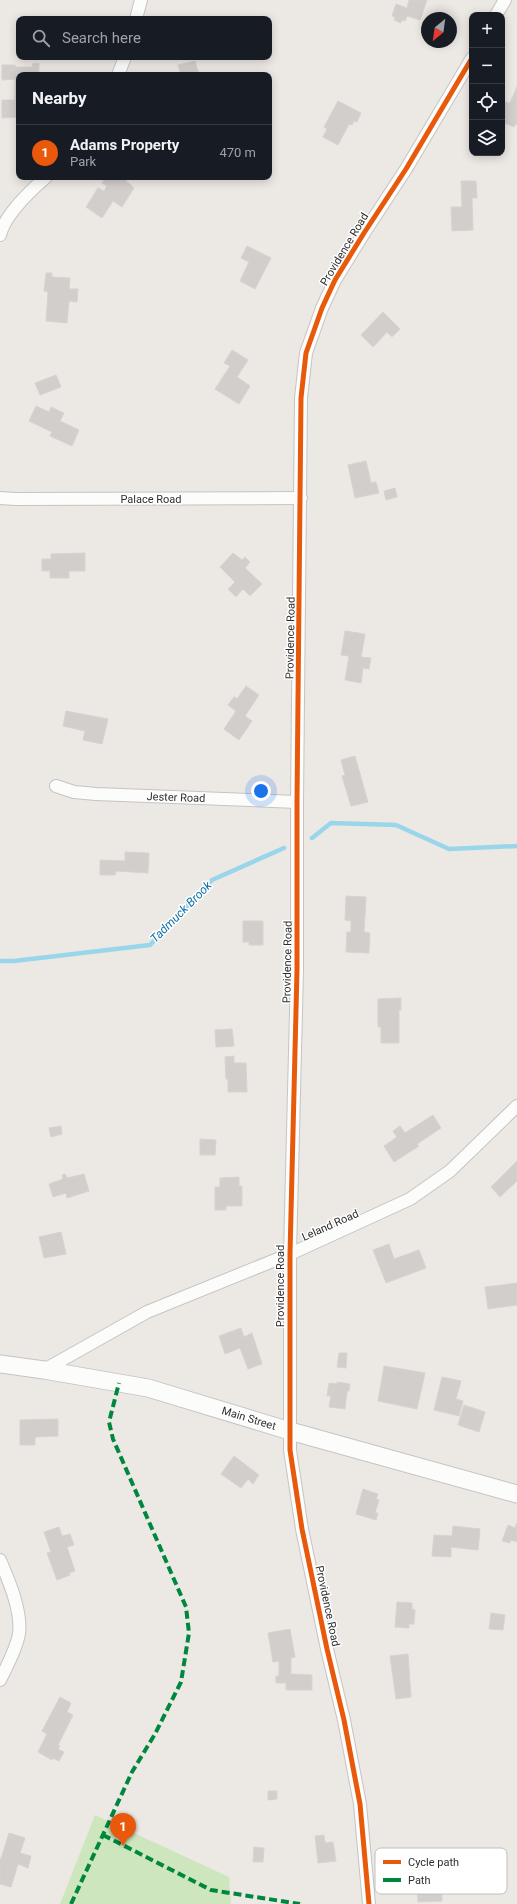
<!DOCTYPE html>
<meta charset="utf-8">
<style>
:root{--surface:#171b24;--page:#20242c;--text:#f1f3f6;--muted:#9ea1a6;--line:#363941;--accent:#ea580c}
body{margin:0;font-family:Roboto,sans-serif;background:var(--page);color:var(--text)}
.controls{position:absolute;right:12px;top:12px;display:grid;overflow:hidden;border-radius:8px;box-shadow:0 2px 10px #0003}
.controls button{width:36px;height:36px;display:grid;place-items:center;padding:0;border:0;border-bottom:1px solid var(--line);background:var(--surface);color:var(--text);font:20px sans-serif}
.compass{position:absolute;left:421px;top:12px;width:36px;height:36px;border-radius:50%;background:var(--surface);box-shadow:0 2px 10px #0003;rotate:209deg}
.you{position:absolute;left:261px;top:791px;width:14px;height:14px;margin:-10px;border:3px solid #fff;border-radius:50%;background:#1a73e8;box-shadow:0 0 0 6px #1a73e833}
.badge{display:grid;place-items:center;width:26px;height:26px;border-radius:50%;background:var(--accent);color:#fff;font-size:13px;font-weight:700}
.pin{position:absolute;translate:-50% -33px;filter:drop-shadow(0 1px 2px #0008)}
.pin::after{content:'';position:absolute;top:21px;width:14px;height:12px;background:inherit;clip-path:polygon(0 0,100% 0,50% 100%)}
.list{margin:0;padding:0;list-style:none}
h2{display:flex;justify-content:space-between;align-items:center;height:52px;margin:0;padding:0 16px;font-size:17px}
h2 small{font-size:13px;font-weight:400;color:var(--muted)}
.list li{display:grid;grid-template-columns:26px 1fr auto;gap:12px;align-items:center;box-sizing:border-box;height:56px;padding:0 16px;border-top:1px solid var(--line)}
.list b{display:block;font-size:15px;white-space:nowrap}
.list p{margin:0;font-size:13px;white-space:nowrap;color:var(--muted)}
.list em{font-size:13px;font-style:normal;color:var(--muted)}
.icon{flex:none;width:22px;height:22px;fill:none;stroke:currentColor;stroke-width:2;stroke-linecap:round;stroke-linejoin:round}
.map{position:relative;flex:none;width:517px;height:1904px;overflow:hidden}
.search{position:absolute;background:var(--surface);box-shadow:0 2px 10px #0003;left:16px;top:16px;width:256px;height:44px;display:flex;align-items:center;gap:10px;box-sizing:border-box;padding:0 14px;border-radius:8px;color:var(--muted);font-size:15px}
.panel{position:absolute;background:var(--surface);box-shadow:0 2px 10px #0003;left:16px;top:72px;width:256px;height:108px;border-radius:8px}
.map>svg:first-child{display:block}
.green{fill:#cee6be}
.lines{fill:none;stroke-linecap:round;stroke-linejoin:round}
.stream{stroke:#99d6ec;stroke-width:4.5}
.building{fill:#d1cecb;stroke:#d7d4d0}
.minor-casing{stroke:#c5c4c5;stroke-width:14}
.secondary-casing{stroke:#c5c4c5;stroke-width:19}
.minor{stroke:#fcfcfb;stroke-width:12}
.secondary{stroke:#fcfcfb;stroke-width:17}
.quiet{stroke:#00873e;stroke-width:4;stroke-dasharray:8 4;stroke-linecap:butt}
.cycleway-casing{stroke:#fff;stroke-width:8}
.cycleway{stroke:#e8590c;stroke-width:5}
.labels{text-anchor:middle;stroke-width:3;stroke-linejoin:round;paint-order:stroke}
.street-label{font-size:11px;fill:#2e2e2e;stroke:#fff}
.water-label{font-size:12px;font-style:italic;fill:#0d6fa3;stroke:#fff}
.key{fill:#fff;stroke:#c0c0c0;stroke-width:1}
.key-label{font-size:11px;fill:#2e2e2e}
</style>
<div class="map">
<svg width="517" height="1904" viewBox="0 0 517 1904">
<rect width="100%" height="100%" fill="#ece8e4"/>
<polygon class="green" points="95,1815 229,1877 231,1904 60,1904"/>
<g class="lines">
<g class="stream">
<polyline points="312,838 331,823 396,825 449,849 517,846"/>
<polyline points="0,961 14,961 150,945 212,880 284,848"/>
</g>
</g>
<g class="building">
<polygon points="409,0 427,0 420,20 407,16 405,21 402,20 401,23 394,20 395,17 392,16 396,4 407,8"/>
<polygon points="195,61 199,75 181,75 178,65"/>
<polygon points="39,63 39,75 19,75 19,117 2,118 2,100 15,100 15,79 2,80 2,65 15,65 16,67 33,67 32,64"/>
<polygon points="517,87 517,124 516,124 514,127 502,122 502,109 505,102 510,103"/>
<polygon points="338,101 361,113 357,122 354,121 352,125 349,124 338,145 323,137 327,129 324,127"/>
<polygon points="106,177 122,177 134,188 122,207 113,201 102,218 86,207 98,188 104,191 107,186 102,183"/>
<polygon points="461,181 476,181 477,198 472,198 473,230 452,231 451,207 462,207"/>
<polygon points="247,246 271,258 255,289 240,281 249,262 241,258"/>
<polygon points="46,273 52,273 52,277 70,278 69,289 78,289 77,302 69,301 67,323 46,321 48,292 44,291"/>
<polygon points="383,312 400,329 392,337 387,332 373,347 361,335"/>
<polygon points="232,350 248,360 237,377 250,386 239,404 215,389 230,366 224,363"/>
<polygon points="56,375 61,387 40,395 35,383"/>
<polygon points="36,406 49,412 51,407 64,413 60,421 79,430 72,446 50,436 52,432 29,421"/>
<polygon points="366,461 371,483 376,482 379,493 355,498 348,465"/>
<polygon points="395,488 397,497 386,500 384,491"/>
<polygon points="85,553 85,571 69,571 69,578 50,578 50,571 42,571 42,559 51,559 51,554"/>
<polygon points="233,553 242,560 245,557 250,562 245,568 262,584 250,596 243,589 236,597 228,589 235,582 220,567"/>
<polygon points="345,631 365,634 361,657 371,658 369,669 363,668 361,683 345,680 349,656 341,655"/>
<polygon points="246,686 259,695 245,716 252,721 239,740 224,729 236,711 228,705 234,697 237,699"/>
<polygon points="66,711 108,719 102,744 83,740 85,731 63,726"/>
<polygon points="355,756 368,802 351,806 342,776 345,775 341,760"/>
<polygon points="125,852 149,853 148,873 116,871 115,875 100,875 100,860 125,861"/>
<polygon points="346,896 366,897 364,932 370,933 369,953 346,952 347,932 351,932 351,921 345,920"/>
<polygon points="243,921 263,921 263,945 249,945 249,942 243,942"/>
<polygon points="401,998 401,1010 399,1010 399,1043 381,1043 381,1027 378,1027 378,999"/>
<polygon points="232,1029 234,1046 216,1047 215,1030"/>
<polygon points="234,1056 234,1063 246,1063 247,1092 228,1092 228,1079 226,1079 225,1057"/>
<polygon points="433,1115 441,1128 417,1144 419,1146 394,1162 384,1146 397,1137 393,1131 400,1126 405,1133"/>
<polygon points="61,1126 62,1134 51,1137 49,1128"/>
<polygon points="200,1139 216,1140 215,1155 200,1155"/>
<polygon points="517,1161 517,1181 500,1197 491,1187"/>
<polygon points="65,1174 67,1178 84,1174 89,1191 67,1198 66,1193 53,1197 49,1184 63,1179 62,1175"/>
<polygon points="239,1177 239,1186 242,1186 242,1206 226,1206 226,1210 215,1210 215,1187 220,1187 220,1178"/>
<polygon points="61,1232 66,1254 44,1258 39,1237"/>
<polygon points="389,1244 394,1259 419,1250 426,1268 386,1283 373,1250"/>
<polygon points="517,1283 517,1305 488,1309 485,1287"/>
<polygon points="241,1328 244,1337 252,1333 262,1364 248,1369 240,1348 225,1354 219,1336"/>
<polygon points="339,1353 347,1353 346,1368 337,1367"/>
<polygon points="384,1366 425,1373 417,1409 378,1401"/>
<polygon points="442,1377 461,1381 456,1399 463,1401 459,1416 434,1410"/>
<polygon points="337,1382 350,1384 349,1391 347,1391 345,1409 329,1407 331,1396 327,1396 329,1383 337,1384"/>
<polygon points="464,1405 485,1412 479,1432 458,1425"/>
<polygon points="58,1419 58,1436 35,1437 35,1445 20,1445 20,1420"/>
<polygon points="234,1456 259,1475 253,1484 248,1479 241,1488 221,1474"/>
<polygon points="363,1489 378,1494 376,1499 379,1500 375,1513 378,1513 376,1520 356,1514"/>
<polygon points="517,1523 517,1542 511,1540 510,1543 502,1541 508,1525 515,1528"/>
<polygon points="453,1526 480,1529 478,1550 451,1547 451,1557 432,1556 434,1535 452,1536"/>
<polygon points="59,1527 62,1536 70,1534 74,1545 67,1547 75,1571 69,1573 70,1575 57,1580 47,1553 51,1552 44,1532"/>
<polygon points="397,1602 412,1603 412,1609 415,1610 414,1624 409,1624 409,1628 395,1627"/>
<polygon points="491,1613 505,1615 503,1630 489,1629"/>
<polygon points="290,1629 295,1657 291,1658 291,1674 312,1675 312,1690 286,1690 286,1683 276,1683 276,1676 279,1676 279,1661 273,1662 268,1633"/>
<polygon points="408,1654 411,1697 396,1699 390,1656"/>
<polygon points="60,1697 71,1703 67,1712 73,1715 58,1745 60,1746 58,1749 64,1752 59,1761 53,1758 52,1760 38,1752 47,1734 42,1731"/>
<polygon points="268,1791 277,1791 277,1799 268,1800"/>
<polygon points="9,1833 25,1838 20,1853 31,1856 28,1868 18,1864 11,1887 0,1884 0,1858 1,1859"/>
<polygon points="324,1835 325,1843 333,1842 336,1861 318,1863 315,1836"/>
<polygon points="254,1847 264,1848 263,1862 253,1862"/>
<polygon points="417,1876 441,1876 442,1901 418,1902"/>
</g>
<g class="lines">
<g class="minor-casing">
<g id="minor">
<polyline points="496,15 505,0"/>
<polyline points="136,19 141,0"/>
<polyline points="118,75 125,57"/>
<path d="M 0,235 C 5,215 30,191 46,177"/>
<polyline points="0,498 16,499 301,498"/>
<polyline points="56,786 74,792 96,794 297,802"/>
<polyline points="44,1370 147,1312 290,1254 410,1199 450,1171 517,1106"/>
<path d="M 0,1560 C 9,1581 22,1611 19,1634 C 16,1650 7,1666 0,1680"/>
<polyline points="369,1904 360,1804 344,1720 327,1649 302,1529 290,1450 290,1254 297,970 297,802 301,398 306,353 322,308 335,280 364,233 406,169 472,58"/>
</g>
</g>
<g class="secondary-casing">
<polyline id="secondary" points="0,1364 44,1370 148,1388 290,1431 517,1494"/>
</g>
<use href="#minor" class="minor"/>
<use href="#secondary" class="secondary"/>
<g class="quiet">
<polyline points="103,1835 211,1890 300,1904"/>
<polyline points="71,1904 132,1772 155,1734 181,1682 189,1633 186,1607 113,1439 109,1422 119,1383"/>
</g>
<g class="cycleway-casing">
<polyline id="cycleway" points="369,1904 360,1804 344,1720 327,1649 302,1529 290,1450 290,1254 297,970 297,802 301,398 306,353 322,308 335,280 364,233 406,169 472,58"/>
</g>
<use href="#cycleway" class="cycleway"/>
</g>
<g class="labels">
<g class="street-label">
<text transform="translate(344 249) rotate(-59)" y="4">Providence Road</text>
<text x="151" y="503">Palace Road</text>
<text transform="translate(290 638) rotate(-89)" y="4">Providence Road</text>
<text transform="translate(176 797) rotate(2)" y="4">Jester Road</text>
<text transform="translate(287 962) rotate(-89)" y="4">Providence Road</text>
<text transform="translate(330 1225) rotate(-24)" y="4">Leland Road</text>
<text transform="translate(280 1286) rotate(-90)" y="4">Providence Road</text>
<text transform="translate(249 1418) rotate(17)" y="4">Main Street</text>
<text transform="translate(328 1606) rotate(78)" y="4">Providence Road</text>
</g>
<g class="water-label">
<text transform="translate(181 912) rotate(-45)" y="4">Tadmuck Brook</text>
</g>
</g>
<rect x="375" y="1848" width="132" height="46" rx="6" class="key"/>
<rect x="383" y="1860" width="18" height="4" fill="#e8590c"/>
<rect x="383" y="1878" width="18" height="4" fill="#00873e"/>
<g class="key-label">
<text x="408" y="1866">Cycle path</text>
<text x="408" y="1884">Path</text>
</g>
</svg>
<div class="controls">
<button>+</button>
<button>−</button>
<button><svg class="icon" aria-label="locate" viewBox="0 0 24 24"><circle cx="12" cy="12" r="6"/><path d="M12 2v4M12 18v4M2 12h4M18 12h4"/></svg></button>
<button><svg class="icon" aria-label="layers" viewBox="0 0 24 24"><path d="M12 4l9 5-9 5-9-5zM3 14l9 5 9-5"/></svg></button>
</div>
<svg class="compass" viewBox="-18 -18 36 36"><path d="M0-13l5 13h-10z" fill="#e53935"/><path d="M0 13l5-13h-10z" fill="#9ea1a6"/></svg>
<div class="you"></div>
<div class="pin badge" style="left:123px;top:1846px">1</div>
<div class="search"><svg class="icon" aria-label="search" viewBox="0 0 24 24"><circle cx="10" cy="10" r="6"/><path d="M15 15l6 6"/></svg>Search here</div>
<section class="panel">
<h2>Nearby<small></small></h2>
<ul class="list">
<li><span class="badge">1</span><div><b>Adams Property</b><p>Park</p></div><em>470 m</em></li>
</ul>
</section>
</div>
